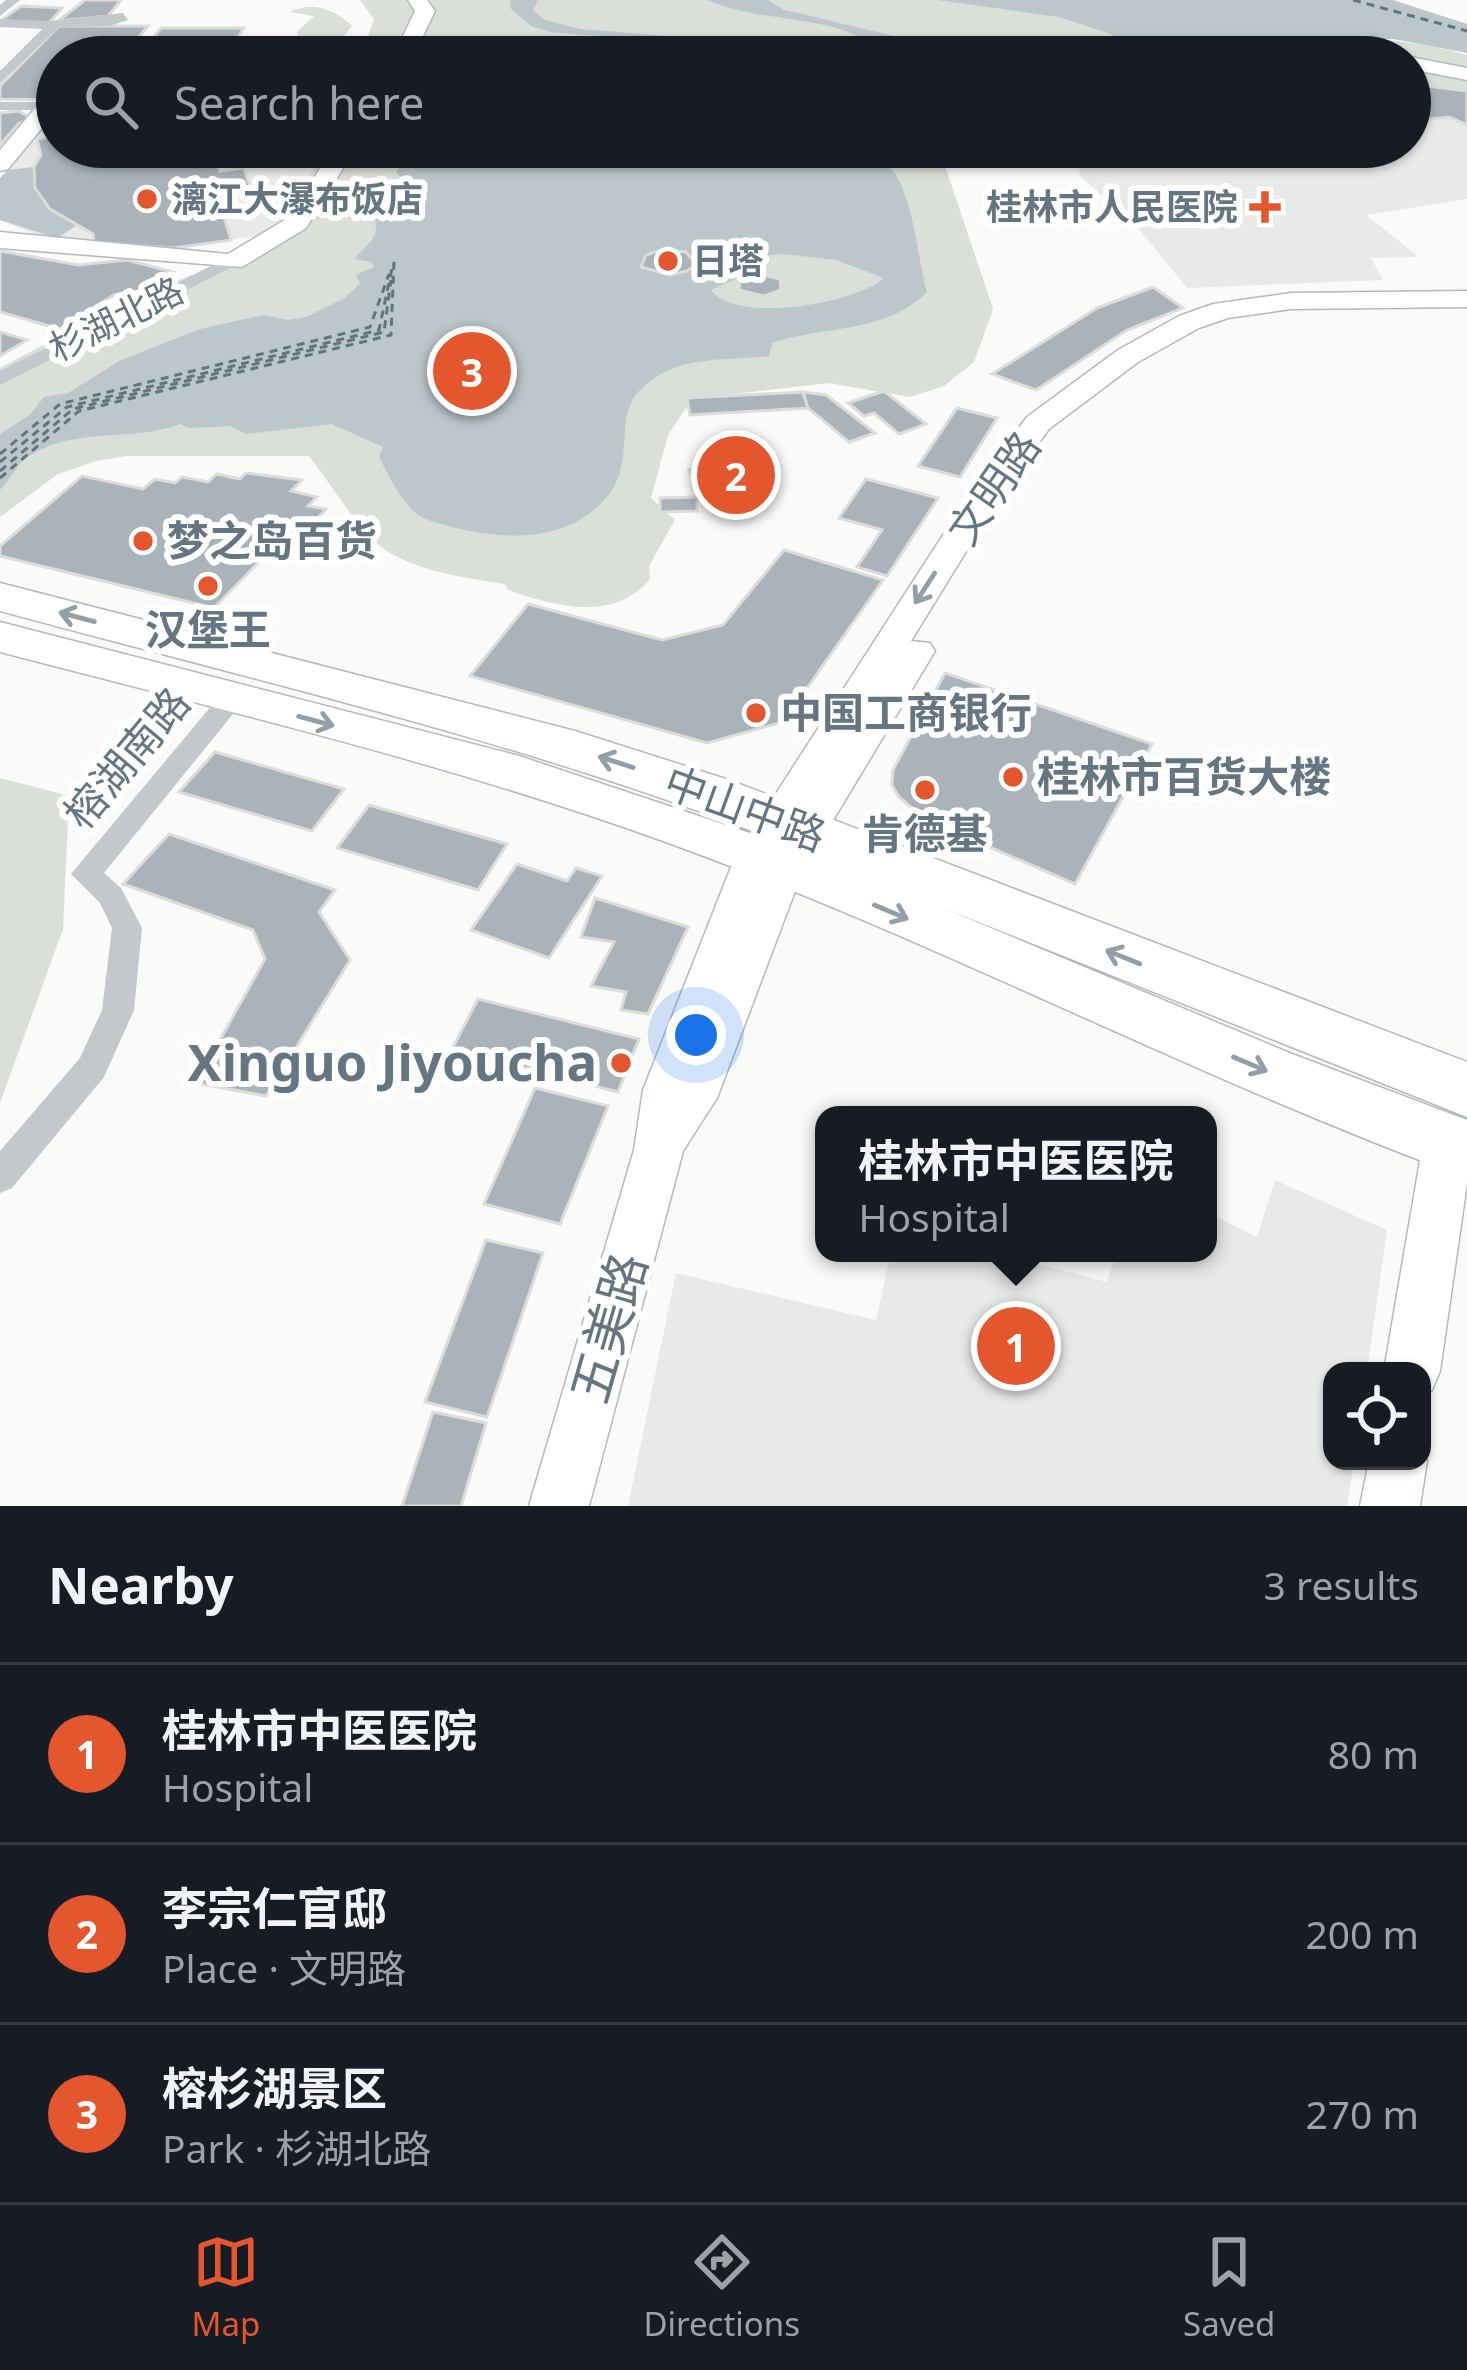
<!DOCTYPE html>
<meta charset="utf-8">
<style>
:root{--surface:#171b24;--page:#242831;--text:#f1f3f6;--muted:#9ea1a6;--line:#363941;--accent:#e4572e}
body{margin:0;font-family:"Noto Sans","Noto Sans SC",sans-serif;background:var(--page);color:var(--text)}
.controls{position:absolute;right:36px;bottom:36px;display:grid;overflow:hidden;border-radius:24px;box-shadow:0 3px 9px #0004}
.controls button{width:108px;height:108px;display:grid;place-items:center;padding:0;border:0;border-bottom:3px solid var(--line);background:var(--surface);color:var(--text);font:60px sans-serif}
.you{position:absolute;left:696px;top:1035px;width:42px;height:42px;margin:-30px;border:9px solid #fff;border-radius:50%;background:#1a73e8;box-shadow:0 0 0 18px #1a73e833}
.badge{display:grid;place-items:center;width:78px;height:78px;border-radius:50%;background:var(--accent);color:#fff;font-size:39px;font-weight:700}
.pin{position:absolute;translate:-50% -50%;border:6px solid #fff;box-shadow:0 3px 12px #0006}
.popup{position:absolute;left:815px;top:1106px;width:402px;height:156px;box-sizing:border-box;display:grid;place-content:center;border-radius:24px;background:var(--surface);filter:drop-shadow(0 3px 9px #0005);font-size:39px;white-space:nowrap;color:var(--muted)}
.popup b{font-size:45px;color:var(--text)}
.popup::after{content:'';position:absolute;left:50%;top:100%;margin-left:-24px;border:24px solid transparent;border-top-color:var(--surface)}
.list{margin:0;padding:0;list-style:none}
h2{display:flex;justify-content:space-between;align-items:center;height:156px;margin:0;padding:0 48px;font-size:51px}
h2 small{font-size:39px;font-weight:400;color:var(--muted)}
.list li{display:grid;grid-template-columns:78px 1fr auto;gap:36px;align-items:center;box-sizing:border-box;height:180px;padding:0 48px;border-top:3px solid var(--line)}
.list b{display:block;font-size:45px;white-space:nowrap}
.list p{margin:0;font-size:39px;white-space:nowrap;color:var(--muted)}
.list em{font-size:39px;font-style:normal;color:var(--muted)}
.icon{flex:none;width:66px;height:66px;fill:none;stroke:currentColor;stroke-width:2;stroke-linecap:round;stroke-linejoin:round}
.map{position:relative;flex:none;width:1467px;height:1506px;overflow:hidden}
.search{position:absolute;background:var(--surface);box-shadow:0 3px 9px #0004;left:36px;right:36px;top:36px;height:132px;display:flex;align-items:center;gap:30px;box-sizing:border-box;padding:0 42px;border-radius:66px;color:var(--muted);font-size:45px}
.sheet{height:696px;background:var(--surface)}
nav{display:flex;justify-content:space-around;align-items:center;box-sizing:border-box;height:168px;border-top:3px solid var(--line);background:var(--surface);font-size:33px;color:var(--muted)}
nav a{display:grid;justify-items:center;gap:6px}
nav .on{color:var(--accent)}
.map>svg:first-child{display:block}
.built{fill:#e8e9e9}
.green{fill:#dadfd7}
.water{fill:#bbc7cb;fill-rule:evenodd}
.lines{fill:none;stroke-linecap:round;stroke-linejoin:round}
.ferry{stroke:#60757c;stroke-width:3;stroke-dasharray:8 6;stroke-linecap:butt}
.building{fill:#aab3b9;stroke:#dcdcda;stroke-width:3}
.secondary-casing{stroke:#b3babf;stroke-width:3}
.highway-casing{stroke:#b4b9bd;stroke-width:3}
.street{fill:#c3c8cc;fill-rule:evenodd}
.secondary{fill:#fff;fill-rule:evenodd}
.highway{fill:#fff;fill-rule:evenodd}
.oneway{stroke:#939fa8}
.poi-dot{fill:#e4572e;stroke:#fff;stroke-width:4.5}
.labels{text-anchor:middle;stroke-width:12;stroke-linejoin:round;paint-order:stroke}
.far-poi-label{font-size:36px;font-weight:bold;fill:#657683;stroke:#fff;text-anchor:start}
.far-street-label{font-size:36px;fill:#657683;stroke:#fff}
.street-label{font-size:42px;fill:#657683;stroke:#fff}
.poi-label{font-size:42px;font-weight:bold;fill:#657683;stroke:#fff;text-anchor:start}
.near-poi-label{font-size:51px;font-weight:bold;fill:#657683;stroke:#fff;text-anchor:end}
.near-street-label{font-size:51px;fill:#657683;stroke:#fff}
</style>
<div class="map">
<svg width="1467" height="1506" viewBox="0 0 1467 1506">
<rect width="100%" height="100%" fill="#fafaf8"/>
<g class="built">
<polygon points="1449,117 1467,127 1467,199 1366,215 1419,257 1371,258 1383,280 1187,288 1139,229 1080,176 1077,147 1410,147 1410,121"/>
<polygon points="57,128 57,147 326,147 281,222 269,234 174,248 35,234 0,220 0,178 39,131"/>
<polygon points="1275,1180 1387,1230 1367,1371 1332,1371 1332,1461 1354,1461 1347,1506 628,1506 676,1273 876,1320 891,1253 996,1253 1107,1282 1117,1253 1208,1253 1208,1213 1257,1237"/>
</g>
<g class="green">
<path d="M 360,0 L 971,0 L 1065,15 L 1129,35 L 1123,53 C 1181,58 1216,44 1271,40 C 1334,36 1407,36 1467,55 L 1467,91 L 1410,84 L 1410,57 L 367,57 L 353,51 L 324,54 L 325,45 L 300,40 L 297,32 L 314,16 L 290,12 C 313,0 335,10 352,26 L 340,41 L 367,39 L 374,19 Z"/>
<path d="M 326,147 L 925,147 L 940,151 L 993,309 L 974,362 L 944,386 L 910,397 L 829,383 L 692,399 L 668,435 L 651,498 L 675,520 L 649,566 L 650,579 C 614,623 554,606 508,590 L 505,584 C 465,578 403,570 372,539 C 349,515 330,483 309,456 L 127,456 L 96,461 L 58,474 L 0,517 L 0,368 L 130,299 L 192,275 L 242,264 L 281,222 Z"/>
<polygon points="0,778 69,796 63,929 0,1103"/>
</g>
<g class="water">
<path d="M 511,0 L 538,0 L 533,10 L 545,20 L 580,29 L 818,48 L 855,45 L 862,39 C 822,15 756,22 708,0 L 768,0 L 784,10 C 871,28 1033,82 1114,40 L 1111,34 L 1059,17 L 938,0 L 1393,0 L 1467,24 L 1467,53 L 1394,39 L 1317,38 L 1260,40 L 1158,56 L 901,57 L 789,53 L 551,32 L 531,26 L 510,8 Z"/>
<path d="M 404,147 L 851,147 C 860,151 871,152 879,157 C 914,179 916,256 927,292 C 885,334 825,325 772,343 L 769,356 C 723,362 676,353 639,391 C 614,416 635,461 609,494 C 571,542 510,541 456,528 C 443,524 423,521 413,511 C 400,499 388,474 379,457 L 383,447 L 332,424 L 246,434 L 231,426 L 189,428 L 180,424 C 131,443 68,425 24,460 C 15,468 9,481 0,490 L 0,434 L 31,414 L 44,397 L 68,393 L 121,360 L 200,329 L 264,315 L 288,320 L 306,317 L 345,298 L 360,283 L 356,275 L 374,267 L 371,262 L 354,259 C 365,246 380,239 375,220 L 391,186 L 400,177 L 396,172 L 403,163 ZM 784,254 L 836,260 L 884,278 C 857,303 736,325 711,290 L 735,279 L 738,274 L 729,268 L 750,257 Z"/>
<polygon points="34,167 41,198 76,226 57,238 0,220 0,178 8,170"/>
</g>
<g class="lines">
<g class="ferry">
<polyline points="1353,0 1467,31"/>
<polyline points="0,454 60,404 370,327 389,274"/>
<polyline points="0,462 67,407 379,330 392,268"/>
<polyline points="0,471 73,409 384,332 391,280"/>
<polyline points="0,478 79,411 391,335 394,261"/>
</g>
</g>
<g class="building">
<polygon points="85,0 121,0 108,16 58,21"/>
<polygon points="21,6 62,8 48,24 0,21"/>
<polygon points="59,26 148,26 122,57 71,53 57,57 52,74 57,74 57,100 0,99 0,86"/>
<polygon points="161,28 244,28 224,57 138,57"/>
<polygon points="228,51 285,51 281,57 224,57"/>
<polygon points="1410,84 1467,91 1467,125 1449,117 1410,121"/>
<polygon points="19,111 32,119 19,123 0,145 0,113"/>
<polygon points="57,136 57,147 213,147 220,171 244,168 251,190 226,193 229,202 220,204 231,240 174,248 94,242 93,234 50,209 35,188 34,167 41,155 37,139"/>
<polygon points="661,250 686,252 696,264 687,271 670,275 641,267 646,255"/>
<polygon points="0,251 78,265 127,260 173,272 144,290 114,295 60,329 0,312"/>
<polygon points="759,274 780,279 781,290 764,296 739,290 740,280"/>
<polygon points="1153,287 1183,308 1127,330 1036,390 992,374 1097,308"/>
<polygon points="0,332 27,340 0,356"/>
<polygon points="884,391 926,424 899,434 874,413 864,416 848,403"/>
<polygon points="803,392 808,408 690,415 687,398"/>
<polygon points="803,392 826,395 875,433 849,442 808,408"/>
<polygon points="957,408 997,418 960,477 918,466"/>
<polygon points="753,454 776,481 711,498 689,470"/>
<polygon points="246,473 302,480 291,491 317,497 308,506 326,509 302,535 288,532 214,608 0,556 0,546 82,476 143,489 155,479 175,483 182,477 208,482 217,474 240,479"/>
<polygon points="866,479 938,498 887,576 857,567 882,530 839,518"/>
<polygon points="697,497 697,511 660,512 660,498"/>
<polygon points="784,550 883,580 783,722 707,743 470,676 528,604 662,640 723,625"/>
<polygon points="945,673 1152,744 1075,884 925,819 899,797 892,785 893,770"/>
<polygon points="215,752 344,789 312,831 179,792"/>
<polygon points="369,805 507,844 478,890 337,848"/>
<polygon points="169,834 335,890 319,912 350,960 266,1096 196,1083 265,959 253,930 123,884"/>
<polygon points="517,864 567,881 576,868 602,876 549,958 471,930"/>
<polygon points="595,898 688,927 648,1014 621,1010 626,992 591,986 614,942 581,937"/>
<polygon points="478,999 639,1039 618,1092 452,1049"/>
<polygon points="535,1088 608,1106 560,1224 484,1204"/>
<polygon points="486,1240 543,1253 487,1417 425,1402"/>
<polygon points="433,1412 486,1423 461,1506 402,1506"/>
</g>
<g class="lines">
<g class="secondary-casing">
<g id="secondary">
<polygon points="408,0 427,0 435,11 418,46 543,51 553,57 393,57 415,11"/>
<polygon points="1409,57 1410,57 1467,68 1467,80 1410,69"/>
<polygon points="49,100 57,101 57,110 8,169 0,171 0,150 41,101"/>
<polygon points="334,147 356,147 306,228 242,267 0,248 0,232 228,254 288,218"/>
<polygon points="1467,291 1467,307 1291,309 1228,318 1199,328 1138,362 1049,429 1004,490 911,641 930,643 935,651 803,870 717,1098 683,1151 589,1506 529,1506 634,1150 643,1090 735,857 974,487 1027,417 1118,350 1179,316 1213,304 1291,293"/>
<polygon points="1448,1121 1467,1131 1467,1183 1440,1371 1432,1390 1422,1394 1422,1371 1384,1371 1423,1143 1431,1128"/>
<polygon points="1422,1449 1427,1461 1420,1506 1360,1506 1369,1461 1422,1461"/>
</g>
</g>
<g class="highway-casing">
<path id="highway" d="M 0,583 L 575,731 L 729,780 L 1467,1062 L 1467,1117 L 941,907 L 1292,1054 L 1467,1120 L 1467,1178 C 1194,1078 937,940 663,841 C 447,763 222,710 0,652 L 0,622 L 516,755 L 798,849 C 540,745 268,684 0,611 Z"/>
</g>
<g class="street">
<polygon points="6,0 20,0 0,16 0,5"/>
<polygon points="123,13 128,20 109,26 59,27 0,83 0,71 42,29 0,27 0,19 50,21"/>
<rect x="0" y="102" width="57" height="8"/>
<polygon points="227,258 242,262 0,385 0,371"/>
<polygon points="232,689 241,692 245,698 241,704 104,873 121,888 142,928 134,1010 104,1077 12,1188 0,1193 0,1151 80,1058 102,1010 112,928 100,903 71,874 223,692"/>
</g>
<use href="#secondary" class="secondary"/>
<use href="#highway" class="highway"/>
</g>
<defs><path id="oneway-shaft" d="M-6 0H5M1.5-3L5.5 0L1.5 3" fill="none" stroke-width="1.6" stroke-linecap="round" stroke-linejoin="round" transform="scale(3)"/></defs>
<g class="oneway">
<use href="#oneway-shaft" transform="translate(925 588) rotate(123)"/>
<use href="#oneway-shaft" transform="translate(77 617) rotate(-165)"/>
<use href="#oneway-shaft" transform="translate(316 721) rotate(15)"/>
<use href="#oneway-shaft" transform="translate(616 762) rotate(-162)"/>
<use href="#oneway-shaft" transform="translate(891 912) rotate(23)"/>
<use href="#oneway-shaft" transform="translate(1123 957) rotate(-158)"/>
<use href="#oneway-shaft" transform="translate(1250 1064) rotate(23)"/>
</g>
<g class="poi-dot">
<circle cx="147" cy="199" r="12"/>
<path d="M1259 189h12v12h12v12h-12v12h-12v-12h-12v-12h12z"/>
<circle cx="668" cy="261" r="12"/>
<circle cx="143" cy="541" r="12"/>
<circle cx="208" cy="586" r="12"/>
<circle cx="756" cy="713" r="12"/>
<circle cx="1013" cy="777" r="12"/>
<circle cx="925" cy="790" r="12"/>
<circle cx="621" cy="1063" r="12"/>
</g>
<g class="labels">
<g class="far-poi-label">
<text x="171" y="212">漓江大瀑布饭店</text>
<text x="1238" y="220" text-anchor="end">桂林市人民医院</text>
<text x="692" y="274">日塔</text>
</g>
<g class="far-street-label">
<text transform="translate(116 319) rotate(-26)" y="13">杉湖北路</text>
</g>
<g class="street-label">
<text transform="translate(994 488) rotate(-55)" y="15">文明路</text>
<text transform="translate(127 758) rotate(-50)" y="15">榕湖南路</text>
<text transform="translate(745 809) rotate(20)" y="15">中山中路</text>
</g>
<g class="poi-label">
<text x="167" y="556">梦之岛百货</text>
<text x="208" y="645" text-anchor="middle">汉堡王</text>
<text x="780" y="728">中国工商银行</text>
<text x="1037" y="792">桂林市百货大楼</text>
<text x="925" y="849" text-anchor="middle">肯德基</text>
</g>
<g class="near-poi-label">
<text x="597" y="1081">Xinguo Jiyoucha</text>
</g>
<g class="near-street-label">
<text transform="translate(609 1328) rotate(-74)" y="18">五美路</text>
</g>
</g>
</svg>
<div class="controls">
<button><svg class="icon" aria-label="locate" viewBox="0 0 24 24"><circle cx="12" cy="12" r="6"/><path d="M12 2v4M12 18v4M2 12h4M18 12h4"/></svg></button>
</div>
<div class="you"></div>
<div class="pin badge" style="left:1016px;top:1346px">1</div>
<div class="popup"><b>桂林市中医医院</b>Hospital</div>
<div class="pin badge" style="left:736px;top:475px">2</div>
<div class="pin badge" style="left:472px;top:371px">3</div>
<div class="search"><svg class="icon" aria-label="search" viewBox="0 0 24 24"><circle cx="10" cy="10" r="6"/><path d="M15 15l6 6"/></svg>Search here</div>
</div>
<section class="sheet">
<h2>Nearby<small>3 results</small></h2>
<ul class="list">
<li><span class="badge">1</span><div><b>桂林市中医医院</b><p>Hospital</p></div><em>80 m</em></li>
<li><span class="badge">2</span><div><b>李宗仁官邸</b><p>Place · 文明路</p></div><em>200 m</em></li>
<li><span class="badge">3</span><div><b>榕杉湖景区</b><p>Park · 杉湖北路</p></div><em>270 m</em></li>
</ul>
</section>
<nav>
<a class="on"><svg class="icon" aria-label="map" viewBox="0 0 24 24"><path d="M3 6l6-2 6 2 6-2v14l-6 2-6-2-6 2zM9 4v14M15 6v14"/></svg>Map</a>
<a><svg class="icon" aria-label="directions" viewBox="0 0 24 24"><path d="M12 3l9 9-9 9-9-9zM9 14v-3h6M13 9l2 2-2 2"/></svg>Directions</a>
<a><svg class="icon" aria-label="saved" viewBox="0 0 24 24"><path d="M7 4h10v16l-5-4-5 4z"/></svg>Saved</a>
</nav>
